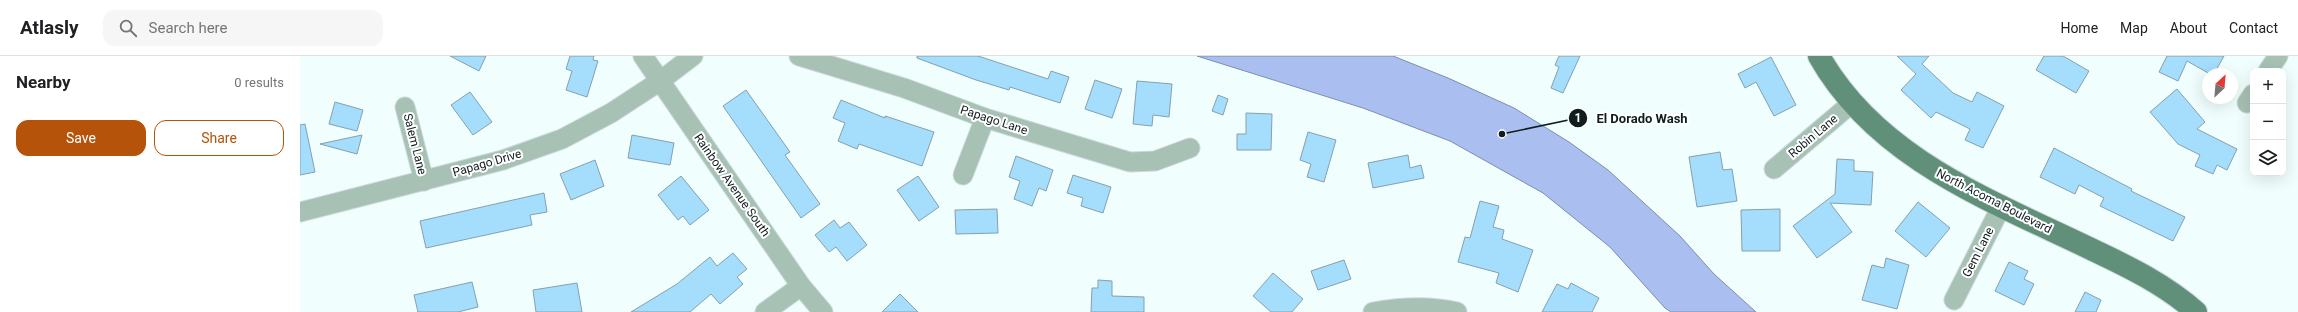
<!DOCTYPE html>
<meta charset="utf-8">
<style>
:root{--surface:#fff;--page:#f6f6f6;--text:#202124;--muted:#757577;--line:#e0e0e0;--accent:#b45309}
body{margin:0;font-family:Roboto,sans-serif;background:var(--page);color:var(--text)}
.controls{position:absolute;right:12px;top:12px;display:grid;overflow:hidden;border-radius:8px;box-shadow:0 4px 16px #0002}
.controls button{width:36px;height:36px;display:grid;place-items:center;padding:0;border:0;border-bottom:1px solid var(--line);background:var(--surface);color:var(--text);font:20px sans-serif}
.compass{position:absolute;left:1902px;top:12px;width:36px;height:36px;border-radius:50%;background:var(--surface);box-shadow:0 4px 16px #0002;rotate:26deg}
.list{margin:0;padding:0;list-style:none}
h2{display:flex;justify-content:space-between;align-items:center;height:52px;margin:0;padding:0 16px;font-size:17px}
h2 small{font-size:13px;font-weight:400;color:var(--muted)}
.actions{display:flex;gap:8px;padding:12px 16px}
.actions a{flex:1;padding:9px 0;border:1px solid var(--accent);border-radius:12px;text-align:center;font-size:14px;color:var(--accent)}
.actions .main{background:var(--accent);color:#fff}
.icon{flex:none;width:22px;height:22px;fill:none;stroke:currentColor;stroke-width:2;stroke-linecap:round;stroke-linejoin:round}
.map{position:relative;flex:none;width:1998px;height:256px;overflow:hidden}
header{display:flex;align-items:center;gap:24px;box-sizing:border-box;height:56px;padding:0 20px;background:var(--surface);border-bottom:1px solid var(--line)}
header strong{font-size:19px}
nav{display:flex;gap:22px;margin-inline-start:auto;font-size:14px}
.search{width:280px;height:36px;background:var(--page);display:flex;align-items:center;gap:10px;box-sizing:border-box;padding:0 14px;border-radius:12px;color:var(--muted);font-size:15px}
main{display:flex}
aside{flex:1;background:var(--surface)}
.map>svg:first-child{display:block}
.water{fill:#aabfef;stroke:#7c8eb0}
.building{fill:#a4defc;stroke:#85a0ae}
.lines{fill:none;stroke-linecap:round;stroke-linejoin:round}
.minor-casing{stroke:#ccdada;stroke-width:21}
.major-casing{stroke:#ccdada;stroke-width:24}
.minor{stroke:#a8c1b5;stroke-width:19}
.major{stroke:#61907a;stroke-width:22}
.labels{text-anchor:middle;stroke-width:4;stroke-linejoin:round;paint-order:stroke}
.street-label{font-size:12px;fill:#101d1e;stroke:#fff}
.leader{fill:none;stroke:#101d1e;stroke-width:1.5}
.callout-dot{fill:#101d1e;stroke:#fff;stroke-width:1.5}
.mark-label{font-size:12px;text-anchor:middle;font-weight:bold;fill:#fff}
.callout-label{font-size:13px;text-anchor:middle;font-weight:bold;fill:#101d1e;stroke:#fff;stroke-width:4;stroke-linejoin:round;paint-order:stroke}
</style>
<header>
<strong>Atlasly</strong>
<div class="search"><svg class="icon" aria-label="search" viewBox="0 0 24 24"><circle cx="10" cy="10" r="6"/><path d="M15 15l6 6"/></svg>Search here</div>
<nav><a>Home</a><a>Map</a><a>About</a><a>Contact</a></nav>
</header>
<main>
<aside>
<h2>Nearby<small>0 results</small></h2>
<ul class="list">
</ul>
<div class="actions"><a class="main">Save</a><a>Share</a></div>
</aside>
<div class="map">
<svg width="1998" height="256" viewBox="0 0 1998 256">
<rect width="100%" height="100%" fill="#f0fefe"/>
<polygon class="water" points="897,0 1093,0 1148,22 1214,52 1269,86 1308,114 1380,180 1414,218 1456,256 1371,256 1365,252 1310,191 1243,137 1150,85 1063,52"/>
<g class="building">
<polygon points="150,0 186,0 179,15"/>
<polygon points="270,0 294,0 293,4 298,5 287,41 266,34 272,15 266,13"/>
<polygon points="617,0 678,0 748,23 751,15 769,21 760,47 710,31 709,34 676,24 617,2"/>
<polygon points="1259,0 1280,0 1263,37 1251,32 1259,11 1255,9"/>
<polygon points="1597,0 1629,0 1622,8 1653,37 1672,46 1677,36 1704,50 1683,92 1665,84 1670,73 1636,56 1631,62 1601,34 1616,18"/>
<polygon points="1744,0 1763,0 1789,15 1776,37 1736,14"/>
<polygon points="1867,0 1924,0 1914,18 1910,18 1887,5 1878,25 1859,16"/>
<polygon points="1471,1 1496,49 1474,60 1456,26 1445,32 1438,18"/>
<polygon points="795,24 822,33 812,62 785,53"/>
<polygon points="837,25 872,28 869,61 853,59 852,70 833,68"/>
<polygon points="1877,33 1905,66 1897,73 1937,93 1927,114 1917,109 1913,118 1895,110 1900,99 1878,88 1850,56"/>
<polygon points="446,34 490,96 485,99 520,148 501,162 423,50"/>
<polygon points="170,36 192,66 173,79 151,49"/>
<polygon points="918,39 928,43 923,59 912,55"/>
<polygon points="541,44 585,62 585,60 634,76 622,110 559,88 557,93 538,85 545,67 533,62"/>
<polygon points="35,46 63,54 57,75 29,68"/>
<polygon points="946,57 972,58 971,94 937,94 937,78 946,78"/>
<polygon points="5,68 15,116 0,119 0,69"/>
<polygon points="1008,76 1036,84 1024,126 1007,121 1011,108 1000,104"/>
<polygon points="62,79 57,98 20,88"/>
<polygon points="332,79 374,87 370,109 328,102"/>
<polygon points="1754,92 1832,133 1831,135 1885,161 1873,185 1800,150 1804,142 1779,129 1775,138 1740,121"/>
<polygon points="1420,96 1423,114 1432,113 1437,145 1397,151 1389,101"/>
<polygon points="1108,99 1110,112 1121,109 1124,122 1073,132 1068,107"/>
<polygon points="716,100 753,114 746,135 739,132 732,150 714,143 720,125 709,121"/>
<polygon points="1537,103 1554,104 1554,115 1573,116 1571,149 1530,147 1552,176 1517,202 1493,170 1535,138"/>
<polygon points="295,104 304,130 271,144 260,118"/>
<polygon points="773,119 811,131 803,157 781,150 783,142 767,137"/>
<polygon points="381,120 409,154 390,169 383,160 378,164 358,139"/>
<polygon points="618,120 639,151 619,165 597,134"/>
<polygon points="244,137 247,156 230,159 232,169 126,192 120,165"/>
<polygon points="1180,145 1199,150 1193,171 1204,174 1202,183 1233,194 1218,236 1196,227 1199,217 1158,206 1165,181 1170,182"/>
<polygon points="1618,146 1650,172 1626,201 1595,175"/>
<polygon points="697,153 698,177 656,178 655,154"/>
<polygon points="1480,153 1480,195 1442,195 1441,154"/>
<polygon points="534,164 540,172 549,166 567,189 547,205 536,191 529,196 515,179"/>
<polygon points="433,197 447,213 437,221 443,228 420,248 411,238 390,256 331,256 377,228 410,201 417,210"/>
<polygon points="1586,202 1609,209 1597,253 1562,244 1572,209 1584,212"/>
<polygon points="1044,204 1051,223 1018,234 1011,215"/>
<polygon points="1709,206 1728,215 1724,223 1734,228 1724,249 1695,235"/>
<polygon points="973,217 1003,243 992,256 971,256 953,240"/>
<polygon points="798,224 812,225 812,240 844,241 844,256 791,256 792,232 798,232"/>
<polygon points="172,226 178,251 158,256 118,256 114,239"/>
<polygon points="277,227 282,256 236,256 233,234"/>
<polygon points="1271,227 1299,242 1292,256 1242,256 1257,228 1268,233"/>
<polygon points="1785,236 1801,244 1796,256 1775,256"/>
<polygon points="600,238 618,256 582,256"/>
</g>
<g class="lines">
<g class="minor-casing">
<g id="minor">
<polyline points="343,0 501,230 523,256"/>
<polyline points="499,0 604,32 685,62 830,106 855,105 890,92"/>
<polyline points="1968,15 1978,0"/>
<polyline points="1947,47 1953,38"/>
<polyline points="105,51 124,125"/>
<polyline points="1474,113 1552,47"/>
<polyline points="663,119 685,62"/>
<polyline points="0,156 203,104 262,83 311,57 360,25 393,0"/>
<polyline points="1654,244 1702,149"/>
<polyline points="465,256 501,230"/>
<path d="M 1073,256 C 1101,251 1128,249 1157,256"/>
</g>
</g>
<g class="major-casing">
<path id="major" d="M 1519,0 C 1577,103 1692,145 1793,194 C 1829,211 1866,229 1896,256"/>
</g>
<use href="#minor" class="minor"/>
<use href="#major" class="major"/>
</g>
<g class="labels">
<g class="street-label">
<text transform="translate(694 64) rotate(18)" y="4">Papago Lane</text>
<text transform="translate(1513 80) rotate(-40)" y="4">Robin Lane</text>
<text transform="translate(115 88) rotate(76)" y="4">Salem Lane</text>
<text transform="translate(187 107) rotate(-16)" y="4">Papago Drive</text>
<text transform="translate(432 129) rotate(55)" y="4">Rainbow Avenue South</text>
<text transform="translate(1694 145) rotate(27)" y="4">North Acoma Boulevard</text>
<text transform="translate(1678 196) rotate(-63)" y="4">Gem Lane</text>
</g>
</g>
<path class="leader" d="M1202 78L1278 62"/>
<g class="callout-dot">
<circle cx="1202" cy="78" r="4"/>
<circle cx="1278" cy="62" r="10"/>
</g>
<g class="mark-label">
<text x="1278" y="66">1</text>
</g>
<g class="callout-label">
<text x="1342" y="67">El Dorado Wash</text>
</g>
</svg>
<div class="controls">
<button>+</button>
<button>−</button>
<button><svg class="icon" aria-label="layers" viewBox="0 0 24 24"><path d="M12 4l9 5-9 5-9-5zM3 14l9 5 9-5"/></svg></button>
</div>
<svg class="compass" viewBox="-18 -18 36 36"><path d="M0-13l5 13h-10z" fill="#e53935"/><path d="M0 13l5-13h-10z" fill="#757577"/></svg>
</div>
</main>
